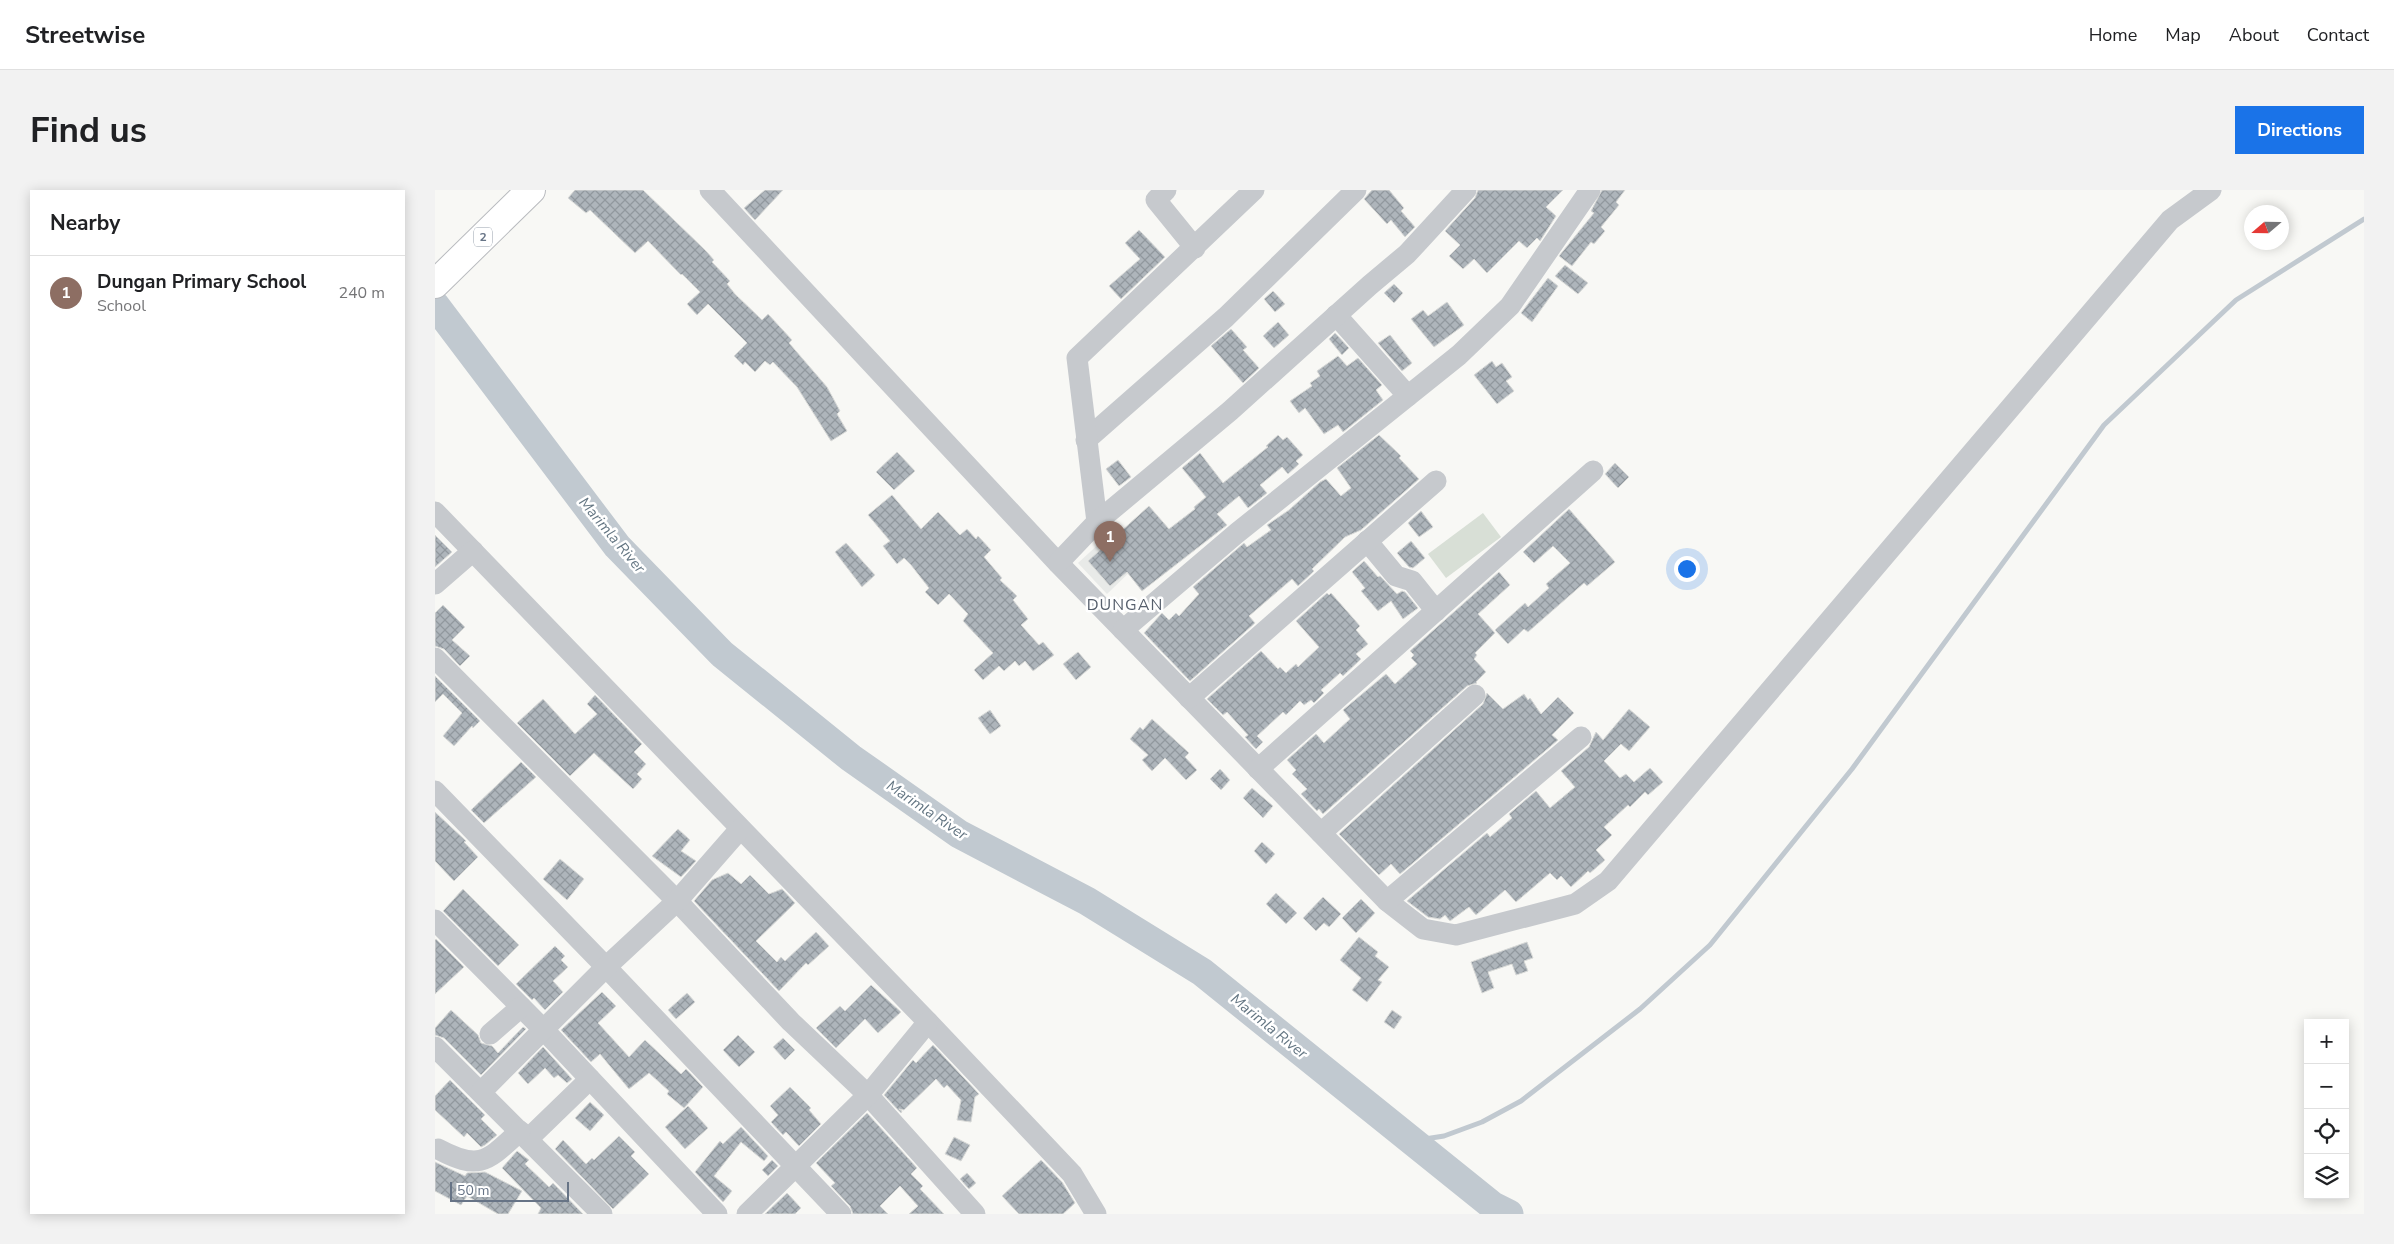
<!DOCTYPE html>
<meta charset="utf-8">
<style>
:root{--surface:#fff;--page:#f2f2f2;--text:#202124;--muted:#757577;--line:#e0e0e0;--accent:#1a73e8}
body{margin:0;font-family:"Nunito Sans",sans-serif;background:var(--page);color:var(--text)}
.controls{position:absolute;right:15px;bottom:15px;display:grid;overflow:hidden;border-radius:0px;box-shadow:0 2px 12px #0003}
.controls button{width:45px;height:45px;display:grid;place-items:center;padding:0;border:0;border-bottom:1px solid var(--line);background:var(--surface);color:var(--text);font:25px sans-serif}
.compass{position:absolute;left:1809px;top:15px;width:45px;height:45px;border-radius:50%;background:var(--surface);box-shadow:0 2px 12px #0003;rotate:250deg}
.scale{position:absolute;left:15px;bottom:12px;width:119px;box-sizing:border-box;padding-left:5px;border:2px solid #677486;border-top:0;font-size:14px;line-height:18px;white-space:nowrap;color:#677486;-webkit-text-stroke:4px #fff;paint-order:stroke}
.you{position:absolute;left:1251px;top:378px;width:18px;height:18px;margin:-12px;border:4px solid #fff;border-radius:50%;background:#1a73e8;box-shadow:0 0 0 8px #1a73e833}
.badge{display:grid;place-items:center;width:32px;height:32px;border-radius:50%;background:var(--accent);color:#fff;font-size:16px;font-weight:700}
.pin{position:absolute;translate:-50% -41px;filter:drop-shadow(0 1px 2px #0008)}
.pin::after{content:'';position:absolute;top:26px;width:18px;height:15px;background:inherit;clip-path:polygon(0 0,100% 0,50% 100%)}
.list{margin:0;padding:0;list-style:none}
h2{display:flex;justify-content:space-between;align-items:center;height:65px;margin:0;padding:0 20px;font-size:21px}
h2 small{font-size:16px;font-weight:400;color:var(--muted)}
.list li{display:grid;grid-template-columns:32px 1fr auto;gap:15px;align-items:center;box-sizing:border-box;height:75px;padding:0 20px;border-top:1px solid var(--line)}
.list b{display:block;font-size:19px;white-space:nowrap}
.list p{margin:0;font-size:16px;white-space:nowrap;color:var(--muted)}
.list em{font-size:16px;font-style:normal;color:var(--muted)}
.icon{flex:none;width:28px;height:28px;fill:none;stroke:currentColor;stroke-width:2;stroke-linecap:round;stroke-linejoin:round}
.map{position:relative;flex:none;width:1929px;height:1024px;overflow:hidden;border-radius:0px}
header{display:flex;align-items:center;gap:30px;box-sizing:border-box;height:70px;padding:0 25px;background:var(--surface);border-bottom:1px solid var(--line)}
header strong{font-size:24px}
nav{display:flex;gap:28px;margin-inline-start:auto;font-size:18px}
.intro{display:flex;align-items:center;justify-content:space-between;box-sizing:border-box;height:120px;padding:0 30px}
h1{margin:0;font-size:35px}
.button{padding:12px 22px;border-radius:0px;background:var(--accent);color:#fff;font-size:18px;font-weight:700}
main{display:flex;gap:30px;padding:0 30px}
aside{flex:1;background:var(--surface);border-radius:0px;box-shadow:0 2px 12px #0003}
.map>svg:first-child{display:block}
.built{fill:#e8eae8}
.green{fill:#d8dfd6}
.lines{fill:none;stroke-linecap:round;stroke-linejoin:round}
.stream{stroke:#c1c9d0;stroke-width:5}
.river{stroke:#c1c9d0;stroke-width:29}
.building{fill:url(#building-cross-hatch);stroke:#d9dad8}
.highway-casing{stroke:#b9bbbf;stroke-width:30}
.minor{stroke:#c6c9cd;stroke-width:21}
.highway{stroke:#fff;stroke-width:28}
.labels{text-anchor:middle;stroke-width:5;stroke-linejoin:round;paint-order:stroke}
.shield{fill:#fff;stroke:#959eaa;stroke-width:1}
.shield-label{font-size:12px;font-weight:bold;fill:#677486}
.water-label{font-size:15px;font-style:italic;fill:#637582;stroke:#fff}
.quarter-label{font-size:16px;letter-spacing:1px;fill:#555e6b;stroke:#fff}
</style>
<header>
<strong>Streetwise</strong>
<nav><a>Home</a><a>Map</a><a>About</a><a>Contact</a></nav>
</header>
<div class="intro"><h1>Find us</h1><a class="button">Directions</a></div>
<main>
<aside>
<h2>Nearby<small></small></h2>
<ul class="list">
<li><span class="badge" style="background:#8d6e63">1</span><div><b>Dungan Primary School</b><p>School</p></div><em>240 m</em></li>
</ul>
</aside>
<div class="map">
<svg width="1929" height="1024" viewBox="0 0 1929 1024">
<defs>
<pattern id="building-cross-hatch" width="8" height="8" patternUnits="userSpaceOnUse" patternTransform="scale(1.25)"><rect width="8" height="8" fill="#aeb5bb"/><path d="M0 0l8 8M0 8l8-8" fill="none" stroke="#91989e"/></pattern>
</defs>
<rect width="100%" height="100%" fill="#f8f8f5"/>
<polygon class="built" points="678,341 706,371 672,404 643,373"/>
<polygon class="green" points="1048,323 1066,347 1011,388 993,364"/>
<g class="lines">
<polyline class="stream" points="977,951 1009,946 1047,932 1086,911 1205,819 1275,755 1417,579 1669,235 1801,110 1929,29"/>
<polyline class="river" points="0,115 182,356 287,464 416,568 524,644 652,711 767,782 1058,1016 1074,1024"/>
</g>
<g class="building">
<polygon points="140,0 208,0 271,61 279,70 277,72 295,91 292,94 300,104 327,130 333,124 357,150 354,153 392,197 405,221 402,224 412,241 396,251 362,197 338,172 335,175 330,171 320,182 310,172 308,175 299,166 312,153 273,114 262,125 252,114 265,102 247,84 246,85 213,51 200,63 155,20 151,23 133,8"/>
<polygon points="330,0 348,0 320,30 309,18"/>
<polygon points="937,0 954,0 969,18 966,21 980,37 970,47 956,30 952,34 929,9"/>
<polygon points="1043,0 1128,0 1111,17 1121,26 1105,51 1102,48 1092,58 1084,51 1052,83 1039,69 1028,79 1014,66 1025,55 1010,41 1040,8"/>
<polygon points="1167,0 1190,0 1181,12 1184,15 1166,37 1170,41 1159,54 1156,52 1137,76 1124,66 1159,23 1156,21"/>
<polygon points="704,40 730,67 686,109 674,96 705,69 690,53"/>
<polygon points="1130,75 1153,93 1143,104 1120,86"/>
<polygon points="1113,88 1123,96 1097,132 1086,123"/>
<polygon points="959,94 968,103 959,113 949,103"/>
<polygon points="838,101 850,114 840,122 829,109"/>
<polygon points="1012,112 1029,135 999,157 976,129 988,120 993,126"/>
<polygon points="843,132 854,145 839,158 828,146"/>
<polygon points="796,139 812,157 808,160 824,178 808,193 776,156"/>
<polygon points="900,143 914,158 907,165 894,149"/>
<polygon points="955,145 977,173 967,181 943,153"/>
<polygon points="903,166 912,176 923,168 947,195 941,200 948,210 908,242 903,235 889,244 870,218 864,223 855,211 877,196 875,193 885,186 882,181"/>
<polygon points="1057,171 1061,177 1067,173 1077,187 1071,191 1079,201 1062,214 1039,185"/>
<polygon points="843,245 848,250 852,247 868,265 861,271 864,274 853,284 847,277 825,295 832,303 813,318 804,306 782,324 792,335 707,401 692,382 675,396 653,371 714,316 734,339 760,319 759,317 771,307 747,278 765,263 788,293 833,257 831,256"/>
<polygon points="944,245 966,266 964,268 984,289 926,340 910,347 877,379 879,381 863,396 857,389 814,426 820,433 755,491 709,443 727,423 734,430 741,423 744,426 764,404 758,397 809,353 812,357 836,340 832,335 854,320 885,292 891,289 906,306 916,298 902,278"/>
<polygon points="462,262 480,281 459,300 441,282"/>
<polygon points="683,270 696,287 684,296 671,279"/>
<polygon points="1180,273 1194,287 1183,298 1170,284"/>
<polygon points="457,305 486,339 503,322 525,345 532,339 541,349 543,346 556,360 549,367 567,388 565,390 582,406 578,410 593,429 586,435 604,455 608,452 619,465 598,481 590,471 584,476 580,471 569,481 564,476 548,490 539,480 558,463 528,431 533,424 514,404 503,415 490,402 494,398 476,375 469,368 462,374 448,356 455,351 433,325"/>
<polygon points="1134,319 1180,372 1152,396 1149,393 1093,442 1089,439 1073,454 1060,440 1090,413 1093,417 1114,398 1111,394 1135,373 1118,356 1099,373 1088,362"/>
<polygon points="986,321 998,337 984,347 973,333"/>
<polygon points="0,345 17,362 0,377"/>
<polygon points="976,351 990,368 978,378 974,377 962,363"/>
<polygon points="411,353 440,385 427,397 400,362"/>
<polygon points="929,371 943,387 945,386 962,404 967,401 970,402 983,418 968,429 956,411 943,421 926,401 930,398 917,382"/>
<polygon points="1064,382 1075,395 1043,424 1060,443 1040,463 1042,465 1039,469 1051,482 1041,492 1042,493 1032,496 888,624 884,619 882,621 866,604 872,599 857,584 861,580 852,570 881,544 889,553 915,529 908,520 951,484 960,494 982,474 976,468 979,465 975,461"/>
<polygon points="892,403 894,405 896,403 925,436 921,440 933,454 921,464 926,469 908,486 905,483 886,500 889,503 879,513 876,510 869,515 865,511 851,525 848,522 822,546 828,552 821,559 810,547 813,545 792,522 788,525 772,509 826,461 843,479 845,477 851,483 861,474 863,477 884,457 861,431"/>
<polygon points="8,415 30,437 17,450 35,466 25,476 9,459 0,456 0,423"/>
<polygon points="643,462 656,477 641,490 628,474"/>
<polygon points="0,486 45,531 38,538 37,536 19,556 8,546 27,523 8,504 0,512"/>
<polygon points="1052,503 1068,519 1089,504 1093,510 1095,508 1106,524 1123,507 1139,523 1117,545 1123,550 965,684 956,674 944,685 904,644 1048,514"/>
<polygon points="160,505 207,554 199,562 211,574 202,584 207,589 198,599 159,563 135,586 82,533 108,509 140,544 162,524 152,514"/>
<polygon points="1194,519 1215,537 1194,561 1186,554 1169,571 1185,588 1191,584 1199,592 1215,578 1228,592 1213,605 1210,602 1195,617 1193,615 1169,637 1177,645 1161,660 1170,670 1155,683 1153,681 1136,697 1126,686 1122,690 1115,683 1081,712 1070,700 1041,725 1034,717 1015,731 1010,725 1005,729 993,727 972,711 1052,643 1055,647 1077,628 1074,624 1101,601 1115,618 1140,597 1126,581 1154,557 1161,542 1168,550"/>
<polygon points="555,520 566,536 555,544 543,528"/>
<polygon points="717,529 754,563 750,567 762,580 751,590 730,568 717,581 707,570 713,565 695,549 705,537 708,540"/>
<polygon points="86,572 101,587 49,633 36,620"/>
<polygon points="785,579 795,590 786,600 775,589"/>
<polygon points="817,598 838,616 828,628 808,608"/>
<polygon points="0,622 31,651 29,652 43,667 19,691 0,671"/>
<polygon points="243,639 255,650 246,661 261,671 246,687 217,666"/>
<polygon points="827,652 840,664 831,674 819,661"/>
<polygon points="125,669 149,689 132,710 108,689"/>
<polygon points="293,683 306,694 315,685 334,704 347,699 360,713 321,751 342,772 346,767 350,771 381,742 394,756 373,775 371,773 344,801 259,711 277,690"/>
<polygon points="28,699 84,755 63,776 8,721"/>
<polygon points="841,703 862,723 851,734 831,714"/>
<polygon points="888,707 906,724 894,737 889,733 881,741 868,728"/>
<polygon points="926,709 940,723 921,743 907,728"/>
<polygon points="924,747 943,762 940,766 954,777 943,790 947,792 932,812 917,800 926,788 905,770"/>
<polygon points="1,749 29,777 0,804 0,750"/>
<polygon points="1092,752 1098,768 1089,771 1093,781 1081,785 1077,774 1053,782 1059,798 1047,803 1036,772"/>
<polygon points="120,756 130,766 126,770 133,777 118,791 128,802 110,820 99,808 97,810 81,794"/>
<polygon points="436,795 466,822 443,843 430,829 401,858 381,838 405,816 410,821"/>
<polygon points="167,802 181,816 163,833 194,867 210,850 246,884 251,879 268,897 249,918 232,904 234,901 214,883 194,899 165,864 156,872 126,840"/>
<polygon points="252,803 260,812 241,829 233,820"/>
<polygon points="16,820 43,845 46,853 57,856 63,863 88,837 91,839 46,885 9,848 0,845 0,838"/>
<polygon points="957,820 967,827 959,839 949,832"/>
<polygon points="303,845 320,862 304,877 288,860"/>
<polygon points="348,848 360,860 350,870 338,857"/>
<polygon points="498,855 544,904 540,907 536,932 522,930 526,910 512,895 509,898 501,889 469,920 464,919 467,921 466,923 449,905 478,870 481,873"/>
<polygon points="108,857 137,889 132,893 123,885 119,888 110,878 93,894 83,883"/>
<polygon points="15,890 50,925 46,929 62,945 50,955 46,957 32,943 29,947 0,920 0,906"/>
<polygon points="355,897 376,918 374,920 386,934 364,956 351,942 348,945 336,932 343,925 335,916"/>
<polygon points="155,912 169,925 155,941 140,928"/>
<polygon points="253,916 273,938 250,959 230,937"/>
<polygon points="432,923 482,978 476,984 488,996 485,999 509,1024 474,1024 483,1016 465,996 445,1016 453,1024 418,1024 415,1016 396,996 400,993 381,973"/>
<polygon points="306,937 333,966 329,971 306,952 279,986 297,1001 288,1012 260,982 285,951 288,954"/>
<polygon points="184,946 200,962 196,966 214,984 178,1019 120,959 128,950 151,974 157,968 159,970"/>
<polygon points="519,947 535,955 526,971 510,964"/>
<polygon points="82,961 94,970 90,974 114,997 118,993 148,1024 103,1024 106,1018 67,978"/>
<polygon points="337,970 343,976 333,986 327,980"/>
<polygon points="606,970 627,992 640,1013 628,1024 584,1024 567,1006"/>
<polygon points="0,972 30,986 32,983 50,982 87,1001 73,1024 63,1024 32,1006 26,1015 0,1001"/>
<polygon points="532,983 541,993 534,999 525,989"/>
<polygon points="352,1003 366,1018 360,1024 330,1024"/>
</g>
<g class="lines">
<g class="highway-casing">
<polyline id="highway" points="0,94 96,0"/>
</g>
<g class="minor">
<polyline points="275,0 623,373 952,711 988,739 1021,745 1140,714 1173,691 1735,30 1776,0"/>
<polyline points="731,0 721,10 760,58"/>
<polyline points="901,125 973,206"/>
<polyline points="651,250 791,127 921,0"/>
<polyline points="0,322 493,832 637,984 661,1024"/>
<polyline points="662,332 642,168 819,0"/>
<polyline points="932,351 961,386 977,391 1001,421"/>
<polyline points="623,373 662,332 795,221 935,95 972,64 1031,0"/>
<polyline points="0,394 38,361"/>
<polyline points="688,440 802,343 1024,165 1075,116 1155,0"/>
<polyline points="0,468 242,711 356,832 433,905 540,1024"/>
<polyline points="754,508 1001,291"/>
<polyline points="823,579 1158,281"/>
<polyline points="0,601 171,777 406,1024"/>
<polyline points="886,643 1040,505"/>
<polyline points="952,711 1146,547"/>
<polyline points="0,730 109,840 282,1024"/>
<polyline points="55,844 86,817"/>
<polyline points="0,857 167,1024"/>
<polyline points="46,902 171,777 242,711 305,639"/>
<polyline points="93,949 155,889"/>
<path d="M 3,959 C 46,982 53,970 85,941"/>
<polyline points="312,1024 433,905 493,832"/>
</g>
<use href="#highway" class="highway"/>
</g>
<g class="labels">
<rect class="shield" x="39" y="37.5" width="18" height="19" rx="4"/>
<g class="shield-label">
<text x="48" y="51">2</text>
</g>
<g class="water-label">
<text transform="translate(177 345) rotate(50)" y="5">Marimla River</text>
<text transform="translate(492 620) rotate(34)" y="5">Marimla River</text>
<text transform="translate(834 836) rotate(39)" y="5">Marimla River</text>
</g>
<g class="quarter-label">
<text x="690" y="420">DUNGAN</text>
</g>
</g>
</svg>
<div class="controls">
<button>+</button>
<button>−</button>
<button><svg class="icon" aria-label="locate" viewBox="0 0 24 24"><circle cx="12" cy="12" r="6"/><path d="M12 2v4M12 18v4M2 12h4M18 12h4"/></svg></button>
<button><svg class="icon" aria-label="layers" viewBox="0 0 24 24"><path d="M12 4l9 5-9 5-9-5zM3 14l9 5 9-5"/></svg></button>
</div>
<svg class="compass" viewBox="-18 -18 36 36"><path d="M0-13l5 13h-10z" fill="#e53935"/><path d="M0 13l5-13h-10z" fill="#757577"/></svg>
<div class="scale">50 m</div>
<div class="you"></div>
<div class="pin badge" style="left:675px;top:372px;background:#8d6e63">1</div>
</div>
</main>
